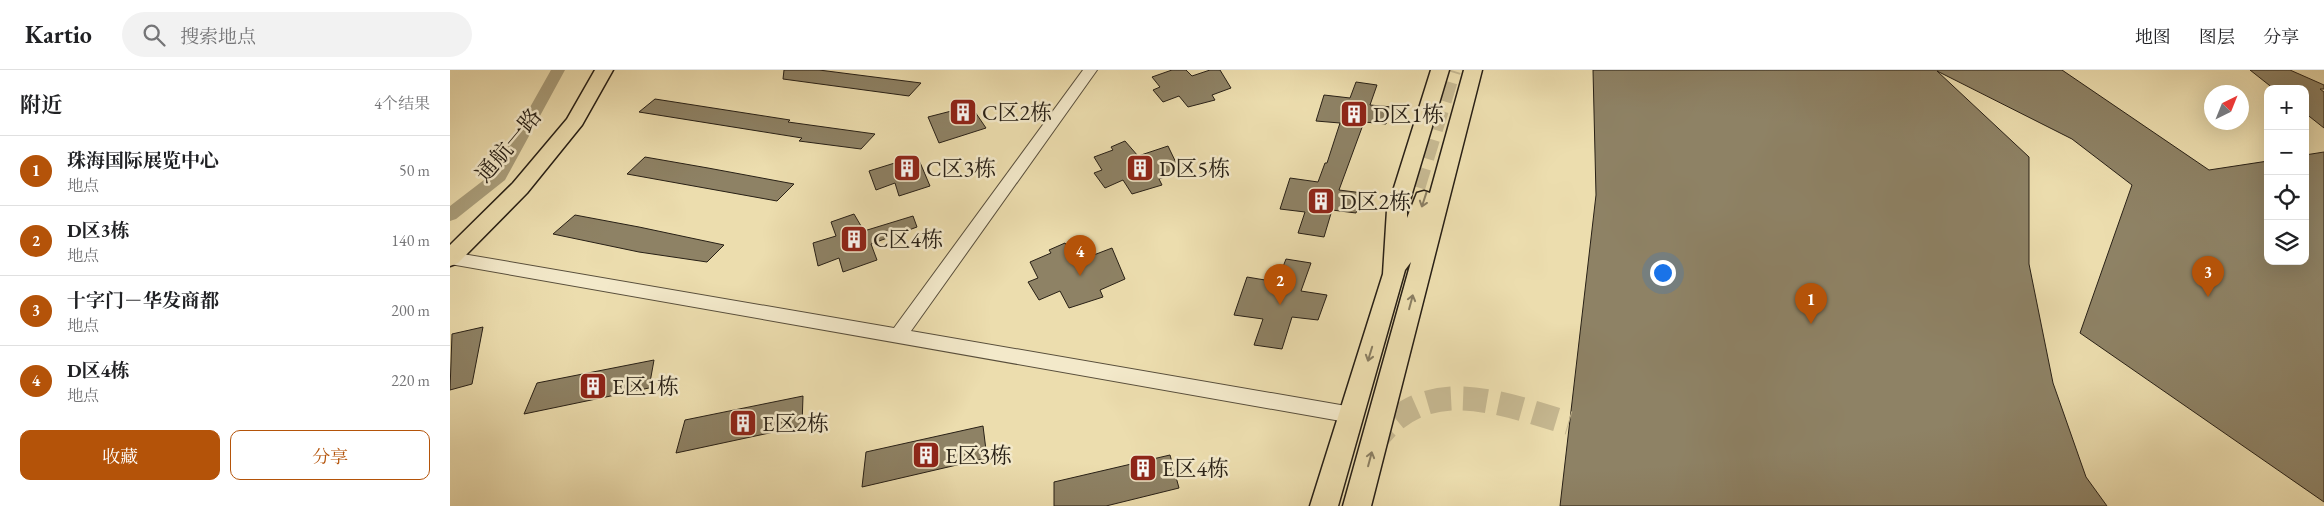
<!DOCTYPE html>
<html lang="zh">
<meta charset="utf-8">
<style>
:root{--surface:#fff;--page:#f2f2f2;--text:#202124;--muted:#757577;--line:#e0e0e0;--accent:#b45309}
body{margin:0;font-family:"EB Garamond","Noto Serif SC",serif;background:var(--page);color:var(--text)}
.controls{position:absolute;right:15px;top:15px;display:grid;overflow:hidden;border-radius:10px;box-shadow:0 5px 20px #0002}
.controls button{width:45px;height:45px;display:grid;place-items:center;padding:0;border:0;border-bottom:1px solid var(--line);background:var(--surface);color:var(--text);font:25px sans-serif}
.compass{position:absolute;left:1754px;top:15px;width:45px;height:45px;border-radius:50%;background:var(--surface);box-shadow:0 5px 20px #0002;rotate:43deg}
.you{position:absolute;left:1212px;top:202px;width:18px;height:18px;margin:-12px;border:4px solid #fff;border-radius:50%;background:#1a73e8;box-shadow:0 0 0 8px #1a73e833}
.badge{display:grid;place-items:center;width:32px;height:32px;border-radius:50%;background:var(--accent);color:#fff;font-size:16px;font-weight:700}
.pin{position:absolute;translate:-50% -41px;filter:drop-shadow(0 1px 2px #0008)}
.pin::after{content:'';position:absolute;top:26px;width:18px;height:15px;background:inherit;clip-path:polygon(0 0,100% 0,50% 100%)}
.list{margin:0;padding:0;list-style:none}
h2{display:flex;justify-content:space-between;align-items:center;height:65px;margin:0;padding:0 20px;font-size:21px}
h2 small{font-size:16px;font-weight:400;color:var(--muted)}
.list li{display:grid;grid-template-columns:32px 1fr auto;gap:15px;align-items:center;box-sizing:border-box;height:70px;padding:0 20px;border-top:1px solid var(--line)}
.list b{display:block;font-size:19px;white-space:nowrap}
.list p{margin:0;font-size:16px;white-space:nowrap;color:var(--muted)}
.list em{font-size:16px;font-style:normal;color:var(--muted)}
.actions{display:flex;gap:10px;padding:15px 20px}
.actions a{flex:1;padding:11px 0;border:1px solid var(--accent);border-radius:10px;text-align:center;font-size:18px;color:var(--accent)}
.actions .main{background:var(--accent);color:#fff}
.icon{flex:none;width:28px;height:28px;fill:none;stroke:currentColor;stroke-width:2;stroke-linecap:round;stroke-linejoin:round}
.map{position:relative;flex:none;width:1874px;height:436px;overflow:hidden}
header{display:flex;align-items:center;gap:30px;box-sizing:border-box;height:70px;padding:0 25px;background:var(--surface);border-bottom:1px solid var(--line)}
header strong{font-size:24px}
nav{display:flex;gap:28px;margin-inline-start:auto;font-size:18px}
.search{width:350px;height:45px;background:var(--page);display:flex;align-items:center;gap:12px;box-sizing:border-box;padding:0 18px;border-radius:28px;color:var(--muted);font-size:19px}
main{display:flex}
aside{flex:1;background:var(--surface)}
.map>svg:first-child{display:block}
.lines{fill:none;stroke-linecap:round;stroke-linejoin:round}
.canal{fill:#a99d7a;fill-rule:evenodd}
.building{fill:#8e8265;stroke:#282016}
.major-tunnel-far1{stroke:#c5b790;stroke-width:20;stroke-dasharray:20 10;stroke-linecap:butt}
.major-tunnel{stroke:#c5b790;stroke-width:24;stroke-dasharray:24 12;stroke-linecap:butt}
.minor-casing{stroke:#594f3c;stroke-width:2}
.major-casing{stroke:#282016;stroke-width:3}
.minor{fill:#f3e9ca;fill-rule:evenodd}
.major{fill:#ecddae;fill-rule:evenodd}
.oneway{stroke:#8a7e62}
.labels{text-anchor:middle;stroke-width:5;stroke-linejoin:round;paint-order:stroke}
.poi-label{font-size:22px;fill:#282016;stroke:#f3e9ca;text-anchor:start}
.street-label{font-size:22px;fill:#282016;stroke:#f3e9ca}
</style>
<header>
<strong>Kartio</strong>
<div class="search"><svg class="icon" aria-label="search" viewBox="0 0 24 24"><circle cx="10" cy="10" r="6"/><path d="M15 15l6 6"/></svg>搜索地点</div>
<nav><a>地图</a><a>图层</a><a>分享</a></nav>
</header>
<main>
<aside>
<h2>附近<small>4个结果</small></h2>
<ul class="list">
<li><span class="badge">1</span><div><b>珠海国际展览中心</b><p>地点</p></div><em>50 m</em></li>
<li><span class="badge">2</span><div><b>D区3栋</b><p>地点</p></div><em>140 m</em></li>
<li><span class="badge">3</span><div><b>十字门－华发商都</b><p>地点</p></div><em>200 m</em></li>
<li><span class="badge">4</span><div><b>D区4栋</b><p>地点</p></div><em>220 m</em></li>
</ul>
<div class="actions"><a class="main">收藏</a><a>分享</a></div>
</aside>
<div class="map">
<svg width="1874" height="436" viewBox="0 0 1874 436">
<rect width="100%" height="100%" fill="#ecddae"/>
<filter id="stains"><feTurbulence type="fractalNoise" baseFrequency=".004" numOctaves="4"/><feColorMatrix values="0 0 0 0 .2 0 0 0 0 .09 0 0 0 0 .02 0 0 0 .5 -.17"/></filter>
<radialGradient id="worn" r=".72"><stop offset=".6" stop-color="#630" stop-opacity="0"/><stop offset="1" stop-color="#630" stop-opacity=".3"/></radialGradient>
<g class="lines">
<polygon class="canal" points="101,0 115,0 55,110 6,149 0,151 0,136 43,103"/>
</g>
<g class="building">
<polygon points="334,0 369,0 471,13 459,26 333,9"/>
<polygon points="722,0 736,0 742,6 760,0 770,0 781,18 762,25 765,30 738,37 729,26 713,32 703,20 710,17 702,7"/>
<polygon points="1143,0 1612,0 1759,100 1818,91 1818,191 1855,191 1855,85 1874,82 1874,432 1630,263 1682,115 1622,69 1487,1 1579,87 1579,194 1603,313 1636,407 1657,436 1110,436 1146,125"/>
<polygon points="1800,0 1840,0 1874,15 1874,19 1870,19 1874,22 1874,58 1855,43 1855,19 1824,19"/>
<polygon points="906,12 927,15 920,35 942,37 936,54 914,52 889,120 913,123 906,143 882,140 874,167 848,163 855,142 830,139 840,108 868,112 875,93 877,93 890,53 866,51 874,25 900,28"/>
<polygon points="205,29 340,50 338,52 425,64 411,79 349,71 352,68 189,42"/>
<polygon points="521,36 536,58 489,73 478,47"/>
<polygon points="675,71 688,86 718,76 730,101 709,109 712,115 682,124 673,110 655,118 644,103 652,100 644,87 663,80 661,77"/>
<polygon points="195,87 258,98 344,114 327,131 177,104"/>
<polygon points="464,87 466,90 469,90 480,116 449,126 445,113 426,120 419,101"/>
<polygon points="404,144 414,161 463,146 467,157 421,174 427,190 393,202 389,188 368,196 363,173 386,166 381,152"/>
<polygon points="125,145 189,157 274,175 257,192 189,182 103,164"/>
<polygon points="615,173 628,191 662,178 675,209 650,220 653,227 619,238 610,221 589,230 578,212 588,208 580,192 601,183 599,180"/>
<polygon points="836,189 861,193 851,221 877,225 868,250 842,247 832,279 804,275 813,249 784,245 797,207 827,212"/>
<polygon points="33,257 22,314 0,320 2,264"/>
<polygon points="204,290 199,318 74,344 87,313"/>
<polygon points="353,326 352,356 226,383 235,350"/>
<polygon points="533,356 537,388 412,417 416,382"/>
<polygon points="720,385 729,418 656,436 604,436 604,412"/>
</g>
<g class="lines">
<polyline class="major-tunnel-far1" points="948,174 1001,0"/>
<path class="major-tunnel" d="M 922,376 C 972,300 1049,333 1119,353"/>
<g class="minor-casing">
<polygon id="minor" points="633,0 647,0 461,261 902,337 909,339 912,345 909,351 902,353 0,194 1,182 444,258"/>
</g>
<g class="major-casing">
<g id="major">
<polygon points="145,0 163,0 132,55 77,123 8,193 0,196 0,175 63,113 117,49"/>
<polygon points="981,0 999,0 957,140 957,148 967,123 974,121 980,123 1014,0 1032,0 921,436 893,436 961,192 955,200 888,436 860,436 933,204 937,140"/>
</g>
</g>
<use href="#minor" class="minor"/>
<use href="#major" class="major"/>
</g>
<defs><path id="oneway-shaft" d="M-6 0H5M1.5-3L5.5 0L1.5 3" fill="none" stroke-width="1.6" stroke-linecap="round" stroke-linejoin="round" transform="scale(1.25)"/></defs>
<g class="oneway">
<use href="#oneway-shaft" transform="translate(974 130) rotate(108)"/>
<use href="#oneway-shaft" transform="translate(961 232) rotate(-75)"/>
<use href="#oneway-shaft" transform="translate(920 284) rotate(107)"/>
<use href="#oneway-shaft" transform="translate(920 389) rotate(-75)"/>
</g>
<defs>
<g id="building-square" transform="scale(1.4375)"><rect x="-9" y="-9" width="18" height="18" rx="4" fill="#8f2418" stroke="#f3e9ca"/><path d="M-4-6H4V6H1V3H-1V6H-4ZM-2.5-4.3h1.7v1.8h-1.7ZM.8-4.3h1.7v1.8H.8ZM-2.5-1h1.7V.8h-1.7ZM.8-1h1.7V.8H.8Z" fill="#fff"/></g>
</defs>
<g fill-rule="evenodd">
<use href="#building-square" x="513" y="42"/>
<use href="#building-square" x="904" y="44"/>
<use href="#building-square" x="457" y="98"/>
<use href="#building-square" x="690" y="98"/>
<use href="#building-square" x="871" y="131"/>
<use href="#building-square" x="404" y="169"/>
<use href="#building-square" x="143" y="316"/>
<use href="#building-square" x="293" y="353"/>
<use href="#building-square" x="476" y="385"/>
<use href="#building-square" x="693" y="398"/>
</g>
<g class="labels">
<g class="poi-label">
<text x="532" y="50">C区2栋</text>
<text x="923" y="52">D区1栋</text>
<text x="476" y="106">C区3栋</text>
<text x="709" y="106">D区5栋</text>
<text x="890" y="139">D区2栋</text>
<text x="423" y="177">C区4栋</text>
<text x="162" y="324">E区1栋</text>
<text x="312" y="361">E区2栋</text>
<text x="495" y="393">E区3栋</text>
<text x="712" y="406">E区4栋</text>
</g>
<g class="street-label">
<text transform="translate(58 75) rotate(-50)" y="8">通航一路</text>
</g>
</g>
<rect width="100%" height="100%" filter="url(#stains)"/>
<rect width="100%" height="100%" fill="url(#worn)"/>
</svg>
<div class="controls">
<button>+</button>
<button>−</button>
<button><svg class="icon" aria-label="locate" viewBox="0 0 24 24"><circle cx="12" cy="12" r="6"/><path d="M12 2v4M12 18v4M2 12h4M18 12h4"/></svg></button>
<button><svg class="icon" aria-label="layers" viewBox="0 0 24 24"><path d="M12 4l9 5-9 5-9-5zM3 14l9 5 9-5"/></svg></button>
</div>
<svg class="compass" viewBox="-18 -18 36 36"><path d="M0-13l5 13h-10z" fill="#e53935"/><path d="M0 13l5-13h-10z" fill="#757577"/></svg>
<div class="you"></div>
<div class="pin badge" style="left:1361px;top:254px">1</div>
<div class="pin badge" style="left:830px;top:235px">2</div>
<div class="pin badge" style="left:1758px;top:227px">3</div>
<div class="pin badge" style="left:630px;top:206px">4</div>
</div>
</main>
